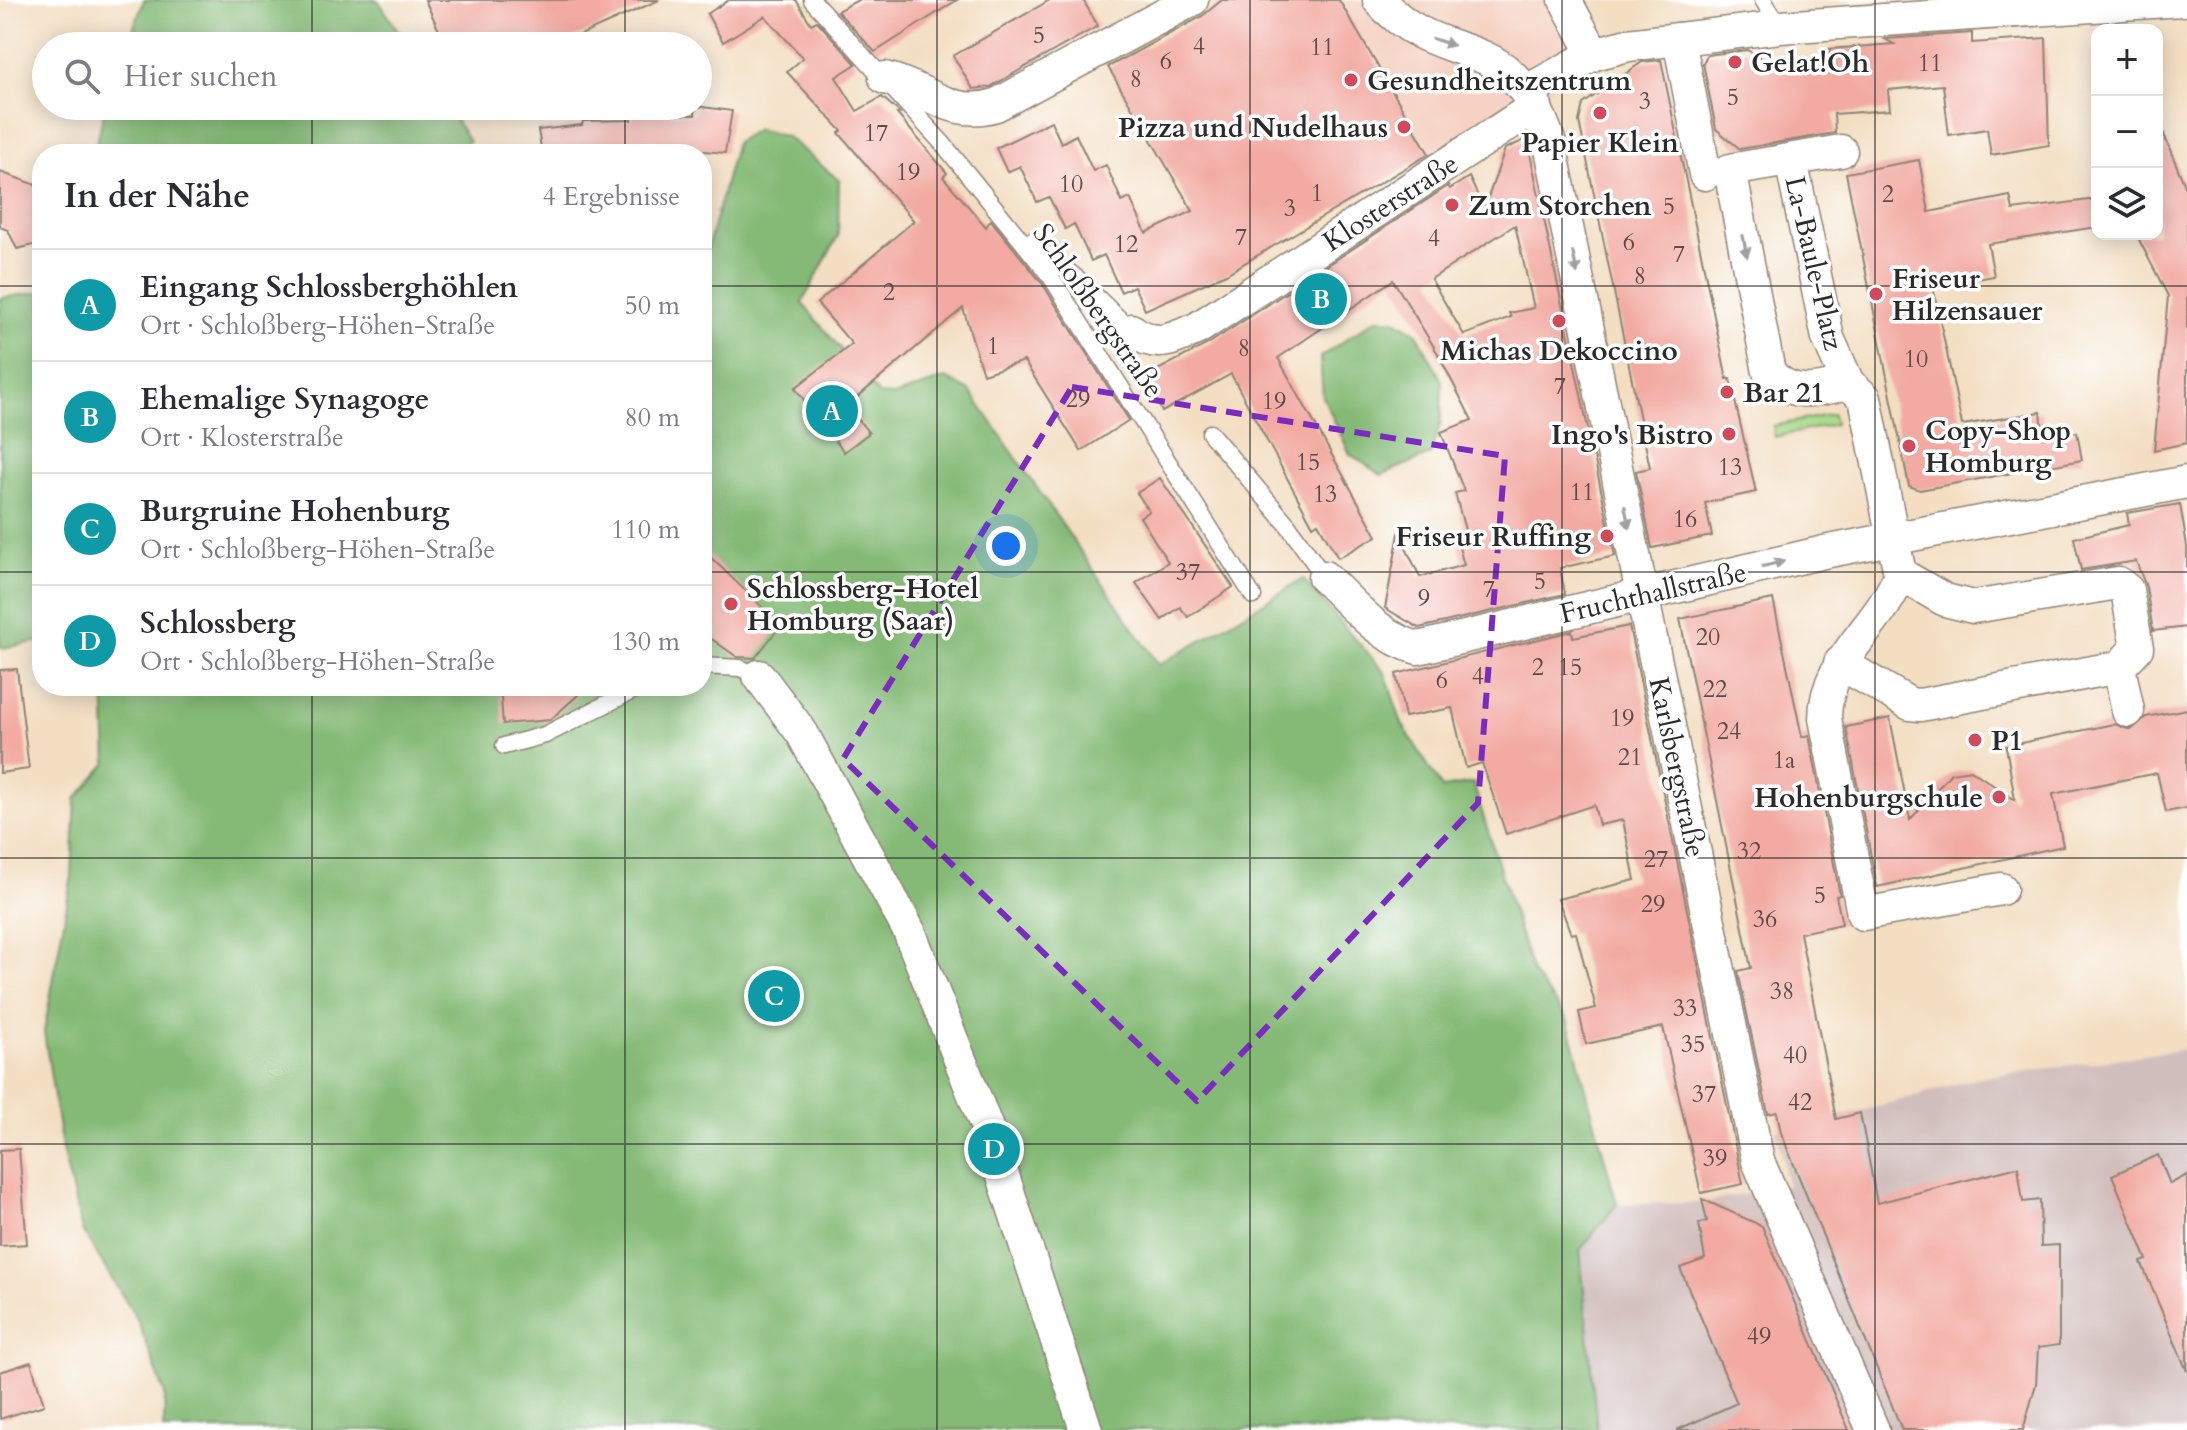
<!DOCTYPE html>
<html lang="de">
<meta charset="utf-8">
<style>
:root{--surface:#fff;--page:#f2f2f3;--text:#2b2b33;--muted:#7c7c81;--line:#e1e1e2;--accent:#d1495b}
body{margin:0;font-family:Cardo,serif;background:var(--page);color:var(--text)}
.controls{position:absolute;right:24px;top:24px;display:grid;overflow:hidden;border-radius:16px;box-shadow:0 4px 20px #0003}
.controls button{width:72px;height:72px;display:grid;place-items:center;padding:0;border:0;border-bottom:2px solid var(--line);background:var(--surface);color:var(--text);font:40px sans-serif}
.you{position:absolute;left:1006px;top:546px;width:28px;height:28px;margin:-20px;border:6px solid #fff;border-radius:50%;background:#1a73e8;box-shadow:0 0 0 12px #1a73e833}
.badge{display:grid;place-items:center;width:52px;height:52px;border-radius:50%;background:var(--accent);color:#fff;font-size:26px;font-weight:700}
.pin{position:absolute;translate:-50% -50%;border:4px solid #fff;box-shadow:0 2px 8px #0006}
.list{margin:0;padding:0;list-style:none}
h2{display:flex;justify-content:space-between;align-items:center;height:104px;margin:0;padding:0 32px;font-size:34px}
h2 small{font-size:26px;font-weight:400;color:var(--muted)}
.list li{display:grid;grid-template-columns:52px 1fr auto;gap:24px;align-items:center;box-sizing:border-box;height:112px;padding:0 32px;border-top:2px solid var(--line)}
.list b{display:block;font-size:30px;white-space:nowrap}
.list p{margin:0;font-size:26px;white-space:nowrap;color:var(--muted)}
.list em{font-size:26px;font-style:normal;color:var(--muted)}
.icon{flex:none;width:44px;height:44px;fill:none;stroke:currentColor;stroke-width:2;stroke-linecap:round;stroke-linejoin:round}
.map{position:relative;flex:none;width:2187px;height:1430px;overflow:hidden}
.search{position:absolute;background:var(--surface);box-shadow:0 4px 20px #0003;left:32px;top:32px;width:680px;height:88px;display:flex;align-items:center;gap:20px;box-sizing:border-box;padding:0 28px;border-radius:44px;color:var(--muted);font-size:30px}
.panel{position:absolute;background:var(--surface);box-shadow:0 4px 20px #0003;left:32px;top:144px;width:680px;height:552px;border-radius:32px}
.map>svg:first-child{display:block}
.built{fill:#f5d2c2}
.industrial{fill:#d1bfbd}
.green{fill:#a6da8a;stroke:#68825a;stroke-width:2}
.forest{fill:#84ba76;stroke:#587250;stroke-width:2}
.building{fill:#f2aaa2;fill-rule:evenodd}
.lines{fill:none;stroke-linecap:round;stroke-linejoin:round}
.lane-casing{stroke:#8f8476;stroke-width:19}
.street-casing{stroke:#8f8476;stroke-width:35}
.lane{stroke:#fff;stroke-width:16}
.street{stroke:#fff;stroke-width:32}
.oneway{fill:#a0a0a0}
.marked{fill:none;stroke:#7b2cbf;stroke-width:6;stroke-dasharray:16 10;stroke-linejoin:round}
.grid{fill:none;stroke:#2b2b2b;stroke-width:2;stroke-opacity:0.55}
.poi-dot{fill:#d1495b;stroke:#fff;stroke-width:3}
.labels{text-anchor:middle;stroke-width:7;stroke-linejoin:round;paint-order:stroke}
.number-label{font-size:24px;fill:#5d4b49}
.poi-label{font-size:28px;font-weight:bold;fill:#2b2b2b;stroke:#fff;text-anchor:start}
.street-label{font-size:28px;fill:#2b2b2b;stroke:#fff}
</style>
<div class="map">
<svg width="2187" height="1430" viewBox="0 0 2187 1430">
<rect width="100%" height="100%" fill="#fff"/>
<filter id="ink" filterUnits="userSpaceOnUse"><feTurbulence type="fractalNoise" baseFrequency=".0125" numOctaves="2"/><feDisplacementMap in="SourceGraphic" scale="16" xChannelSelector="R" yChannelSelector="G"/><feConvolveMatrix kernelMatrix="1 2 1 2 8 2 1 2 1" color-interpolation-filters="sRGB"/></filter>
<filter id="wash" filterUnits="userSpaceOnUse"><feTurbulence type="fractalNoise" baseFrequency=".006" numOctaves="4" result="noise"/><feDisplacementMap in="SourceGraphic" scale="32" xChannelSelector="R" yChannelSelector="G"/><feGaussianBlur stdDeviation="1.8" result="paint"/><feColorMatrix in="noise" values="0 0 0 0 0 0 0 0 0 0 0 0 0 0 0 0 0 1.4 0 .05"/><feComposite in="paint" operator="in"/></filter>
<g filter="url(#wash)">
<rect width="100%" height="100%" fill="#f3dec2"/>
<polygon class="built" points="1339,0 1577,0 1605,51 1438,170"/>
<polygon class="industrial" points="2187,1049 2187,1430 1597,1430 1580,1249 1617,1204 1702,1203 1788,1186 1776,1130 1873,1108 1977,1078"/>
<polygon class="green" points="1833,414 1835,424 1775,437 1773,426"/>
<g class="forest">
<polygon points="144,0 378,0 408,46 127,46"/>
<polygon points="106,106 446,106 469,141 456,154 93,154"/>
<polygon points="757,129 787,137 839,180 838,236 802,303 879,395 894,396 946,378 970,391 1159,665 1303,579 1385,673 1402,724 1442,788 1473,783 1532,973 1567,1019 1617,1204 1580,1250 1597,1430 164,1430 165,1394 138,1321 82,1230 62,1149 44,1032 72,875 76,799 107,763 104,686 702,686 702,269 736,142"/>
<polygon points="42,292 42,641 3,648 0,647 0,298"/>
<polygon points="1376,319 1394,319 1417,333 1442,381 1441,422 1430,455 1381,475 1350,454 1323,397 1320,357"/>
</g>
<g id="blocks">
<g class="building">
<polygon points="425,0 659,0 567,41 565,46 446,46"/>
<polygon points="729,0 796,0 811,24 817,21 856,64 836,77 857,111 882,97 900,113 897,114 947,173 943,177 986,227 991,220 1042,283 1129,420 1081,451 1024,361 983,374 963,308 847,406 869,433 844,452 795,388 852,344 817,303 914,221 839,133 842,131 787,72 803,58 765,16 723,42 707,14"/>
<polygon points="858,0 957,0 875,52 837,11"/>
<polygon points="1050,0 1083,0 1098,26 990,87 973,89 953,56"/>
<polygon points="1222,0 1339,0 1429,154 1226,274 1145,310 1134,286 1121,292 1104,255 1091,261 1074,224 1065,229 1049,197 1037,202 1020,166 1007,172 996,148 1051,121 1061,143 1076,135 1093,171 1106,165 1122,202 1130,198 1146,233 1193,211 1108,67 1201,17"/>
<polygon points="1972,33 1972,43 2046,38 2049,145 1991,155 1987,129 1949,135 1943,85 1888,90 1890,110 1834,114 1835,133 1740,149 1716,129 1703,63 1707,55 1747,50 1772,64 1830,63 1829,49 1894,44 1885,39"/>
<polygon points="1661,60 1727,379 1730,379 1756,492 1705,503 1712,536 1652,548 1636,471 1650,468 1579,121 1583,104 1642,62"/>
<polygon points="696,106 732,111 725,153 664,147 664,154 542,154 538,130 582,125 583,121 631,120 631,113 695,115"/>
<polygon points="2158,120 2187,191 2187,443 2154,450 2168,296 2136,234 2157,234"/>
<path d="M 1527,139 L 1615,556 L 1560,568 L 1565,594 L 1419,628 L 1385,608 L 1399,534 L 1420,577 L 1464,565 L 1458,544 L 1468,541 L 1455,493 L 1464,491 L 1441,432 L 1472,420 L 1437,352 L 1393,280 L 1278,358 L 1377,536 L 1338,558 L 1318,523 L 1313,526 L 1231,374 L 1162,412 L 1146,376 L 1208,344 L 1448,186 L 1450,189 L 1469,177 L 1484,209 L 1505,149 ZM 1515,225 L 1534,308 L 1509,313 L 1511,317 L 1464,335 L 1431,279 Z"/>
<polygon points="1919,160 1929,212 2010,196 2013,210 2097,199 2097,227 1988,244 1994,276 1933,287 1962,425 2041,412 2044,438 2077,432 2082,460 1920,490 1909,486 1846,173"/>
<polygon points="0,172 42,187 42,243 17,249 8,230 0,227"/>
<polygon points="1160,478 1233,587 1188,617 1180,607 1162,620 1136,583 1168,562 1140,517 1149,511 1137,493"/>
<polygon points="2180,504 2187,546 2187,627 2153,631 2146,587 2136,561 2081,570 2074,538 2129,525 2127,513"/>
<polygon points="702,549 781,625 755,658 737,657 702,632"/>
<polygon points="1773,599 1802,737 1809,735 1840,895 1836,896 1842,924 1800,933 1836,1119 1860,1113 1877,1203 2018,1167 2023,1202 2040,1200 2041,1246 2059,1245 2059,1345 2038,1348 2036,1384 2023,1430 1902,1430 1781,1133 1777,1112 1768,1114 1738,971 1751,968 1680,619"/>
<polygon points="1629,626 1743,1184 1701,1193 1663,1027 1586,1044 1579,1012 1596,1008 1576,933 1571,934 1558,899 1635,880 1623,820 1599,825 1594,805 1506,834 1482,763 1466,768 1452,708 1405,717 1396,674 1572,631 1573,637"/>
<polygon points="17,669 29,769 0,773 0,670"/>
<polygon points="500,686 588,686 550,720 503,724"/>
<polygon points="2187,709 2187,808 2166,812 2157,773 2053,794 2063,846 1877,887 1846,727 1890,718 1910,820 1951,773 1971,770 2015,800 2006,746 2114,724 2131,730 2146,717"/>
<polygon points="19,1149 27,1244 0,1246 0,1150"/>
<polygon points="2158,1155 2170,1184 2187,1175 2187,1371 2141,1262 2147,1260 2112,1175"/>
<polygon points="1702,1199 1762,1226 1849,1430 1677,1430 1737,1403 1680,1268 1705,1259 1699,1224 1707,1221"/>
<polygon points="31,1362 44,1405 0,1419 0,1372"/>
</g>
</g>
</g>
<g filter="url(#ink)">
<use href="#blocks" fill-opacity="0" stroke="#8f8476" stroke-width="2"/>
<g class="lines">
<g class="lane-casing">
<g id="lane">
<polyline points="812,0 944,145 1051,277 1253,596"/>
<polyline points="1763,0 1780,27"/>
<polyline points="1030,241 1079,280 1131,330"/>
<polyline points="1210,433 1288,525 1324,577"/>
<polyline points="702,666 740,668 759,676"/>
<polyline points="504,746 545,735 642,686"/>
</g>
</g>
<g class="street-casing">
<g id="street">
<path d="M 1379,0 C 1445,74 1511,21 1550,144 L 1758,1161 L 1873,1430"/>
<polyline points="1565,0 1594,54"/>
<polyline points="1679,39 1705,174"/>
<path d="M 885,78 C 928,88 950,119 996,105 L 1192,0"/>
<polyline points="1527,91 1594,54 1628,45 1780,27 2182,0"/>
<path d="M 1841,151 L 1730,170 L 1769,372 C 1789,398 1819,391 1848,383"/>
<path d="M 1791,160 L 1828,338 L 1848,383 L 1865,398 L 1900,574 C 1881,627 1825,658 1825,718 L 1863,914 L 2001,889"/>
<path d="M 1131,330 C 1157,349 1171,340 1198,328 L 1536,106"/>
<path d="M 1324,577 C 1353,604 1379,638 1418,648 L 1824,552 L 2187,482"/>
<polyline points="1840,663 1910,704 1920,705 2119,667 2137,648 2127,590 2118,583 1973,607 1945,600 1900,574"/>
<polyline points="2119,667 2128,711"/>
<polyline points="759,676 802,733 909,931 989,1133 1086,1430"/>
</g>
</g>
<use href="#lane" class="lane"/>
<use href="#street" class="street"/>
</g>
<defs><path id="oneway-solid" d="M-6-.8H1V-3.2L6.5 0L1 3.2V.8H-6Z" transform="scale(2)"/></defs>
<g class="oneway">
<use href="#oneway-solid" transform="translate(1443 42) rotate(18)"/>
<use href="#oneway-solid" transform="translate(1745 246) rotate(79)"/>
<use href="#oneway-solid" transform="translate(1575 263) rotate(78)"/>
<use href="#oneway-solid" transform="translate(1627 517) rotate(78)"/>
<use href="#oneway-solid" transform="translate(1773 564) rotate(-13)"/>
</g>
</g>
<path class="marked" d="M 1072,387 L 1505,456 L 1478,803 L 1197,1101 L 843,759 Z"/>
<path class="grid" d="M 312,0 L 312,46M 625,0 L 625,46M 937,0 L 937,1430M 1250,0 L 1250,1430M 1562,0 L 1562,1430M 1875,0 L 1875,1430M 312,106 L 312,154M 625,106 L 625,154M 0,286 L 42,286M 702,286 L 2187,286M 0,572 L 42,572M 702,572 L 2187,572M 312,686 L 312,1430M 625,686 L 625,1430M 0,858 L 2187,858M 0,1144 L 2187,1144"/>
<g class="poi-dot">
<circle cx="1735" cy="62" r="8"/>
<circle cx="1351" cy="80" r="8"/>
<circle cx="1600" cy="113" r="8"/>
<circle cx="1404" cy="127" r="8"/>
<circle cx="1452" cy="205" r="8"/>
<circle cx="1876" cy="294" r="8"/>
<circle cx="1559" cy="321" r="8"/>
<circle cx="1727" cy="392" r="8"/>
<circle cx="1729" cy="434" r="8"/>
<circle cx="1909" cy="446" r="8"/>
<circle cx="1607" cy="536" r="8"/>
<circle cx="731" cy="604" r="8"/>
<circle cx="1975" cy="740" r="8"/>
<circle cx="1999" cy="797" r="8"/>
</g>
<g class="labels">
<g class="number-label">
<text x="1039" y="43">5</text>
<text x="1199" y="54">4</text>
<text x="1322" y="55">11</text>
<text x="1166" y="69">6</text>
<text x="1930" y="71">11</text>
<text x="1136" y="87">8</text>
<text x="1733" y="105">5</text>
<text x="1645" y="109">3</text>
<text x="876" y="141">17</text>
<text x="908" y="180">19</text>
<text x="1071" y="192">10</text>
<text x="1317" y="201">1</text>
<text x="1888" y="202">2</text>
<text x="1669" y="214">5</text>
<text x="1290" y="216">3</text>
<text x="1241" y="245">7</text>
<text x="1434" y="246">4</text>
<text x="1629" y="250">6</text>
<text x="1126" y="252">12</text>
<text x="1679" y="262">7</text>
<text x="1640" y="284">8</text>
<text x="889" y="300">2</text>
<text x="993" y="354">1</text>
<text x="1244" y="356">8</text>
<text x="1916" y="367">10</text>
<text x="1560" y="394">7</text>
<text x="1078" y="407">29</text>
<text x="1274" y="409">19</text>
<text x="1308" y="470">15</text>
<text x="1730" y="475">13</text>
<text x="1582" y="500">11</text>
<text x="1325" y="502">13</text>
<text x="1685" y="527">16</text>
<text x="1188" y="580">37</text>
<text x="1540" y="589">5</text>
<text x="1489" y="597">7</text>
<text x="1424" y="606">9</text>
<text x="1708" y="645">20</text>
<text x="1538" y="675">2</text>
<text x="1570" y="675">15</text>
<text x="1478" y="684">4</text>
<text x="1442" y="688">6</text>
<text x="1715" y="697">22</text>
<text x="1622" y="726">19</text>
<text x="1729" y="739">24</text>
<text x="1630" y="765">21</text>
<text x="1784" y="768">1a</text>
<text x="1749" y="859">32</text>
<text x="1656" y="867">27</text>
<text x="1820" y="903">5</text>
<text x="1653" y="912">29</text>
<text x="1765" y="927">36</text>
<text x="1782" y="999">38</text>
<text x="1685" y="1016">33</text>
<text x="1693" y="1052">35</text>
<text x="1795" y="1063">40</text>
<text x="1704" y="1102">37</text>
<text x="1800" y="1110">42</text>
<text x="1715" y="1166">39</text>
<text x="1759" y="1344">49</text>
</g>
<g class="poi-label">
<text x="1751" y="72">Gelat!Oh</text>
<text x="1367" y="90">Gesundheitszentrum</text>
<text x="1388" y="137" text-anchor="end">Pizza und Nudelhaus</text>
<text x="1600" y="152" text-anchor="middle">Papier Klein</text>
<text x="1468" y="215">Zum Storchen</text>
<text x="1892" y="288">Friseur<tspan x="1892" dy="32">Hilzensauer</tspan></text>
<text x="1559" y="360" text-anchor="middle">Michas Dekoccino</text>
<text x="1743" y="402">Bar 21</text>
<text x="1925" y="440">Copy-Shop<tspan x="1925" dy="32">Homburg</tspan></text>
<text x="1713" y="444" text-anchor="end">Ingo's Bistro</text>
<text x="1591" y="546" text-anchor="end">Friseur Ruffing</text>
<text x="747" y="598">Schlossberg-Hotel<tspan x="747" dy="32">Homburg (Saar)</tspan></text>
<text x="1991" y="750">P1</text>
<text x="1983" y="807" text-anchor="end">Hohenburgschule</text>
</g>
<g class="street-label">
<text transform="translate(1390 202) rotate(-33)" y="10">Klosterstraße</text>
<text transform="translate(1815 263) rotate(77)" y="10">La-Baule-Platz</text>
<text transform="translate(1099 310) rotate(55)" y="10">Schloßbergstraße</text>
<text transform="translate(1653 592) rotate(-13)" y="10">Fruchthallstraße</text>
<text transform="translate(1678 767) rotate(78)" y="10">Karlsbergstraße</text>
</g>
</g>
</svg>
<div class="controls">
<button>+</button>
<button>−</button>
<button><svg class="icon" aria-label="layers" viewBox="0 0 24 24"><path d="M12 4l9 5-9 5-9-5zM3 14l9 5 9-5"/></svg></button>
</div>
<div class="you"></div>
<div class="pin badge" style="left:832px;top:411px;background:#0f9aa8">A</div>
<div class="pin badge" style="left:1321px;top:299px;background:#0f9aa8">B</div>
<div class="pin badge" style="left:774px;top:996px;background:#0f9aa8">C</div>
<div class="pin badge" style="left:994px;top:1149px;background:#0f9aa8">D</div>
<div class="search"><svg class="icon" aria-label="search" viewBox="0 0 24 24"><circle cx="10" cy="10" r="6"/><path d="M15 15l6 6"/></svg>Hier suchen</div>
<section class="panel">
<h2>In der Nähe<small>4 Ergebnisse</small></h2>
<ul class="list">
<li><span class="badge" style="background:#0f9aa8">A</span><div><b>Eingang Schlossberghöhlen</b><p>Ort · Schloßberg-Höhen-Straße</p></div><em>50 m</em></li>
<li><span class="badge" style="background:#0f9aa8">B</span><div><b>Ehemalige Synagoge</b><p>Ort · Klosterstraße</p></div><em>80 m</em></li>
<li><span class="badge" style="background:#0f9aa8">C</span><div><b>Burgruine Hohenburg</b><p>Ort · Schloßberg-Höhen-Straße</p></div><em>110 m</em></li>
<li><span class="badge" style="background:#0f9aa8">D</span><div><b>Schlossberg</b><p>Ort · Schloßberg-Höhen-Straße</p></div><em>130 m</em></li>
</ul>
</section>
</div>
